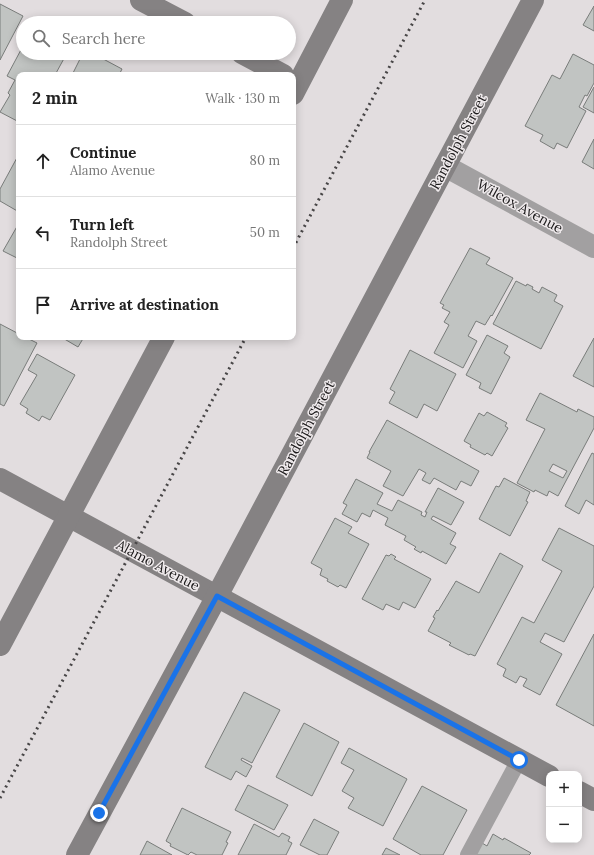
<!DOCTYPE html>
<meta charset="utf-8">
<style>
:root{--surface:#fff;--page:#f6f6f6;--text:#222;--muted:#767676;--line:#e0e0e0}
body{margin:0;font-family:Lora,serif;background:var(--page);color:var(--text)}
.controls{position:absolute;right:12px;bottom:12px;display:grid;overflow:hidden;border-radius:8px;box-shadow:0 2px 10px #0003}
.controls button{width:36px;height:36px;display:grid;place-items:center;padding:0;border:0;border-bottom:1px solid var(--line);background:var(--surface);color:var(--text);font:20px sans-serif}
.stop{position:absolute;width:12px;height:12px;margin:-9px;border:3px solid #1a73e8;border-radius:50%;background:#fff}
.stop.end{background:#1a73e8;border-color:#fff;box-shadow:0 1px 4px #0008}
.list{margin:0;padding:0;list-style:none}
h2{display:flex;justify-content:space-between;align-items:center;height:52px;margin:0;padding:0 16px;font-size:17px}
h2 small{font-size:13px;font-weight:400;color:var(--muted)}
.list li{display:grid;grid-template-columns:26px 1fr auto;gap:12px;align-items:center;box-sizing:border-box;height:72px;padding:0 16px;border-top:1px solid var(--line)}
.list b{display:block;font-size:15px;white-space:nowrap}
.list p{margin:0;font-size:13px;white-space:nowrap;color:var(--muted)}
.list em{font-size:13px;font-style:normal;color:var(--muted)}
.icon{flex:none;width:22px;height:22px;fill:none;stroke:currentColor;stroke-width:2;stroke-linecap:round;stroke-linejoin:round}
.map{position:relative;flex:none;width:594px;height:855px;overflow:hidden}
.search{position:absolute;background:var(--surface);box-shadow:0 2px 10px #0003;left:16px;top:16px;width:280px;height:44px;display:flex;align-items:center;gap:10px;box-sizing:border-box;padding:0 14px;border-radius:22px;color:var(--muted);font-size:15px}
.panel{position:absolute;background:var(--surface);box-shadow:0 2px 10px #0003;left:16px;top:72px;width:280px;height:268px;border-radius:8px}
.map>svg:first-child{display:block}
.building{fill:#c1c4c2;stroke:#797c7a;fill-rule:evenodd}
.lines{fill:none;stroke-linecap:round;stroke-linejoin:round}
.lane{stroke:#a2a0a1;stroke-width:16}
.street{stroke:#a2a0a1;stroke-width:22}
.secondary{stroke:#858283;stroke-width:22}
.rail{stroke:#484647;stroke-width:3;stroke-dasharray:2 4;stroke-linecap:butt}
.route{stroke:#1a73e8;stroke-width:5}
.labels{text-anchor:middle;stroke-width:3;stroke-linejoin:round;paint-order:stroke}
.street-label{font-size:14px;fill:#1c1a1b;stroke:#efeaec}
</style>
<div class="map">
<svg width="594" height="855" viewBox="0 0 594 855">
<rect width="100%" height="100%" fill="#e2dddf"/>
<g class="building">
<polygon points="0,4 23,16 0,60"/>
<polygon points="594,6 594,31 583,25"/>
<polygon points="23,46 23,53 67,53 55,75 19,75 19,122 0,112 10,95 8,93 15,80 7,76"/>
<polygon points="83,53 92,53 122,69 119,75 72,75"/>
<polygon points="573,54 594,65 594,83 587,96 585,95 579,107 586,111 567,148 557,143 554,149 540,141 543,135 525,126 552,75 560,79"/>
<polygon points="594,87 594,113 583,107"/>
<polygon points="594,139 594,169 582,162"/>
<polygon points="19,154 19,212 0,201 0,189"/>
<polygon points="19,223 19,259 3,251"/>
<polygon points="470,248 490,258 486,264 513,278 492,316 491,315 485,325 476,321 468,336 477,341 463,368 434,353 449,325 444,322 450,312 442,308 444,305 440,303"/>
<polygon points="516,281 526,286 527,284 533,287 532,289 539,293 542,287 557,295 554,301 563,306 541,349 493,324"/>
<polygon points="0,324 19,334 19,337 25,337 37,343 4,406 0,404"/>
<polygon points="487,335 508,346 504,353 510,357 491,394 479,388 481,383 466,375"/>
<polygon points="61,337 84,337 78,347"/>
<polygon points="594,338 594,387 573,376"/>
<polygon points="410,350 456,374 437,411 424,404 417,418 389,403 395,392 390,389"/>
<polygon points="37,354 75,375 50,420 42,416 39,421 26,413 28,409 20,404 37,375 28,370"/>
<path d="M 540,393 L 577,412 L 578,409 L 594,417 L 594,428 L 558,496 L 549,491 L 547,496 L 535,490 L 534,492 L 517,483 L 545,429 L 526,420 ZM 553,464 L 567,471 L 563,478 L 549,471 Z"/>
<polygon points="487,412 507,423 505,426 508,428 492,456 487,453 485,455 470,447 471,445 464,441 479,413 484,416"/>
<polygon points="387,420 479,471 471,486 461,481 456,490 434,478 430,484 422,480 426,473 419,469 403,496 383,486 391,471 367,458 370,452 369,452"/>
<polygon points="592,453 594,454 594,505 586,500 579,514 565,506"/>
<polygon points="504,478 530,492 526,501 528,502 510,536 479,519 496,486 499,487"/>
<polygon points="356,479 383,493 377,504 392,511 398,500 422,512 421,515 425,517 427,512 425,512 438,488 464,502 451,525 433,516 431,519 456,533 450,544 456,547 446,564 422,551 421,553 414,549 416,547 404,540 406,536 385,525 388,518 373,510 370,517 362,513 357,522 342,514 347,505 343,503"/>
<polygon points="335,518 352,527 348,533 369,544 346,588 340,585 338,587 327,581 328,579 320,575 322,569 311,563"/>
<polygon points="559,528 594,546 594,586 564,642 545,633 540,642 562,654 540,695 523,686 527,679 520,676 516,683 503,676 506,669 497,664 522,617 534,623 562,571 542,560"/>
<polygon points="500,553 523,566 475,656 470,654 469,655 449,645 451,643 428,631 435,618 433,617 437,610 438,611 456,581 479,593"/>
<polygon points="391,554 396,557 394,559 431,579 415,608 403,602 399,610 386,604 383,610 362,599 386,555 389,556"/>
<polygon points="594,634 594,726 556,705"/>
<polygon points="244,692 280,710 252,763 242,758 241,760 252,766 246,777 236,771 231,780 205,767"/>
<polygon points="304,723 339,742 312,796 276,777"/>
<polygon points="349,748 407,779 383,826 348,808 354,798 342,791 354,770 341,763"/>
<polygon points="248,785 288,805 274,830 235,810"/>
<polygon points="422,786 467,810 443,855 421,855 393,839"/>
<polygon points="182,808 231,832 226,842 228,843 222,855 197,855 191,852 188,855 170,846 171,844 166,841"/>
<polygon points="314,819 339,832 327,855 320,855 300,845"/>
<polygon points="254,824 279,837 282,833 290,837 288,841 292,843 286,855 238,855"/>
<polygon points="493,834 503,840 504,838 531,853 529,855 475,855 482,843 487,846"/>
<polygon points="147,841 172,855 140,855"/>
<polygon points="386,848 400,855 382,855"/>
</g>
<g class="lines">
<polyline class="lane" points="468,855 519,760"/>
<polyline class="street" points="445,166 594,247"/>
<g class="secondary">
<polyline points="141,0 185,23"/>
<polyline points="242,53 283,75"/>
<polyline points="293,94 342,0"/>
<polyline points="0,479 549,776"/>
<polyline points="0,645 164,337"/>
<polyline points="579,792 594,800"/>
<polyline points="77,855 217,596 533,0"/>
</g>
<g class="rail">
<polyline points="293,248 425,0"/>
<polyline points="0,798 246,337"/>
</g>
</g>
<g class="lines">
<polyline class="route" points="99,813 217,596 519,760"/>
</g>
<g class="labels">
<g class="street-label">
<text transform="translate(458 142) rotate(-62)" y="5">Randolph Street</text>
<text transform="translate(520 206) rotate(29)" y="5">Wilcox Avenue</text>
<text transform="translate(306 428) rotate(-62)" y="5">Randolph Street</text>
<text transform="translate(158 565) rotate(28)" y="5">Alamo Avenue</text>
</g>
</g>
</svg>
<div class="controls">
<button>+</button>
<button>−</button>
</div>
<div class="stop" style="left:519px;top:760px"></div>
<div class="stop end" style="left:99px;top:813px"></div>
<div class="search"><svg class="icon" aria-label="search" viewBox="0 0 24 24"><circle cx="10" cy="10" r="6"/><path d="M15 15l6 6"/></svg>Search here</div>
<section class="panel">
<h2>2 min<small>Walk · 130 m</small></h2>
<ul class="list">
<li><svg class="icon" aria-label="ahead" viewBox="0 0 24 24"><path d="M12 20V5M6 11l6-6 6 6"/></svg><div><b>Continue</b><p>Alamo Avenue</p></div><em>80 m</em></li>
<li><svg class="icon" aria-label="left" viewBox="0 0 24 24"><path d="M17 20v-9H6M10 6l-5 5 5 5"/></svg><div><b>Turn left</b><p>Randolph Street</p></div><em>50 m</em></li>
<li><svg class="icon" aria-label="arrive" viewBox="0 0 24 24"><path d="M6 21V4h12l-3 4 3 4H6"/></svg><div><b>Arrive at destination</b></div></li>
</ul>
</section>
</div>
